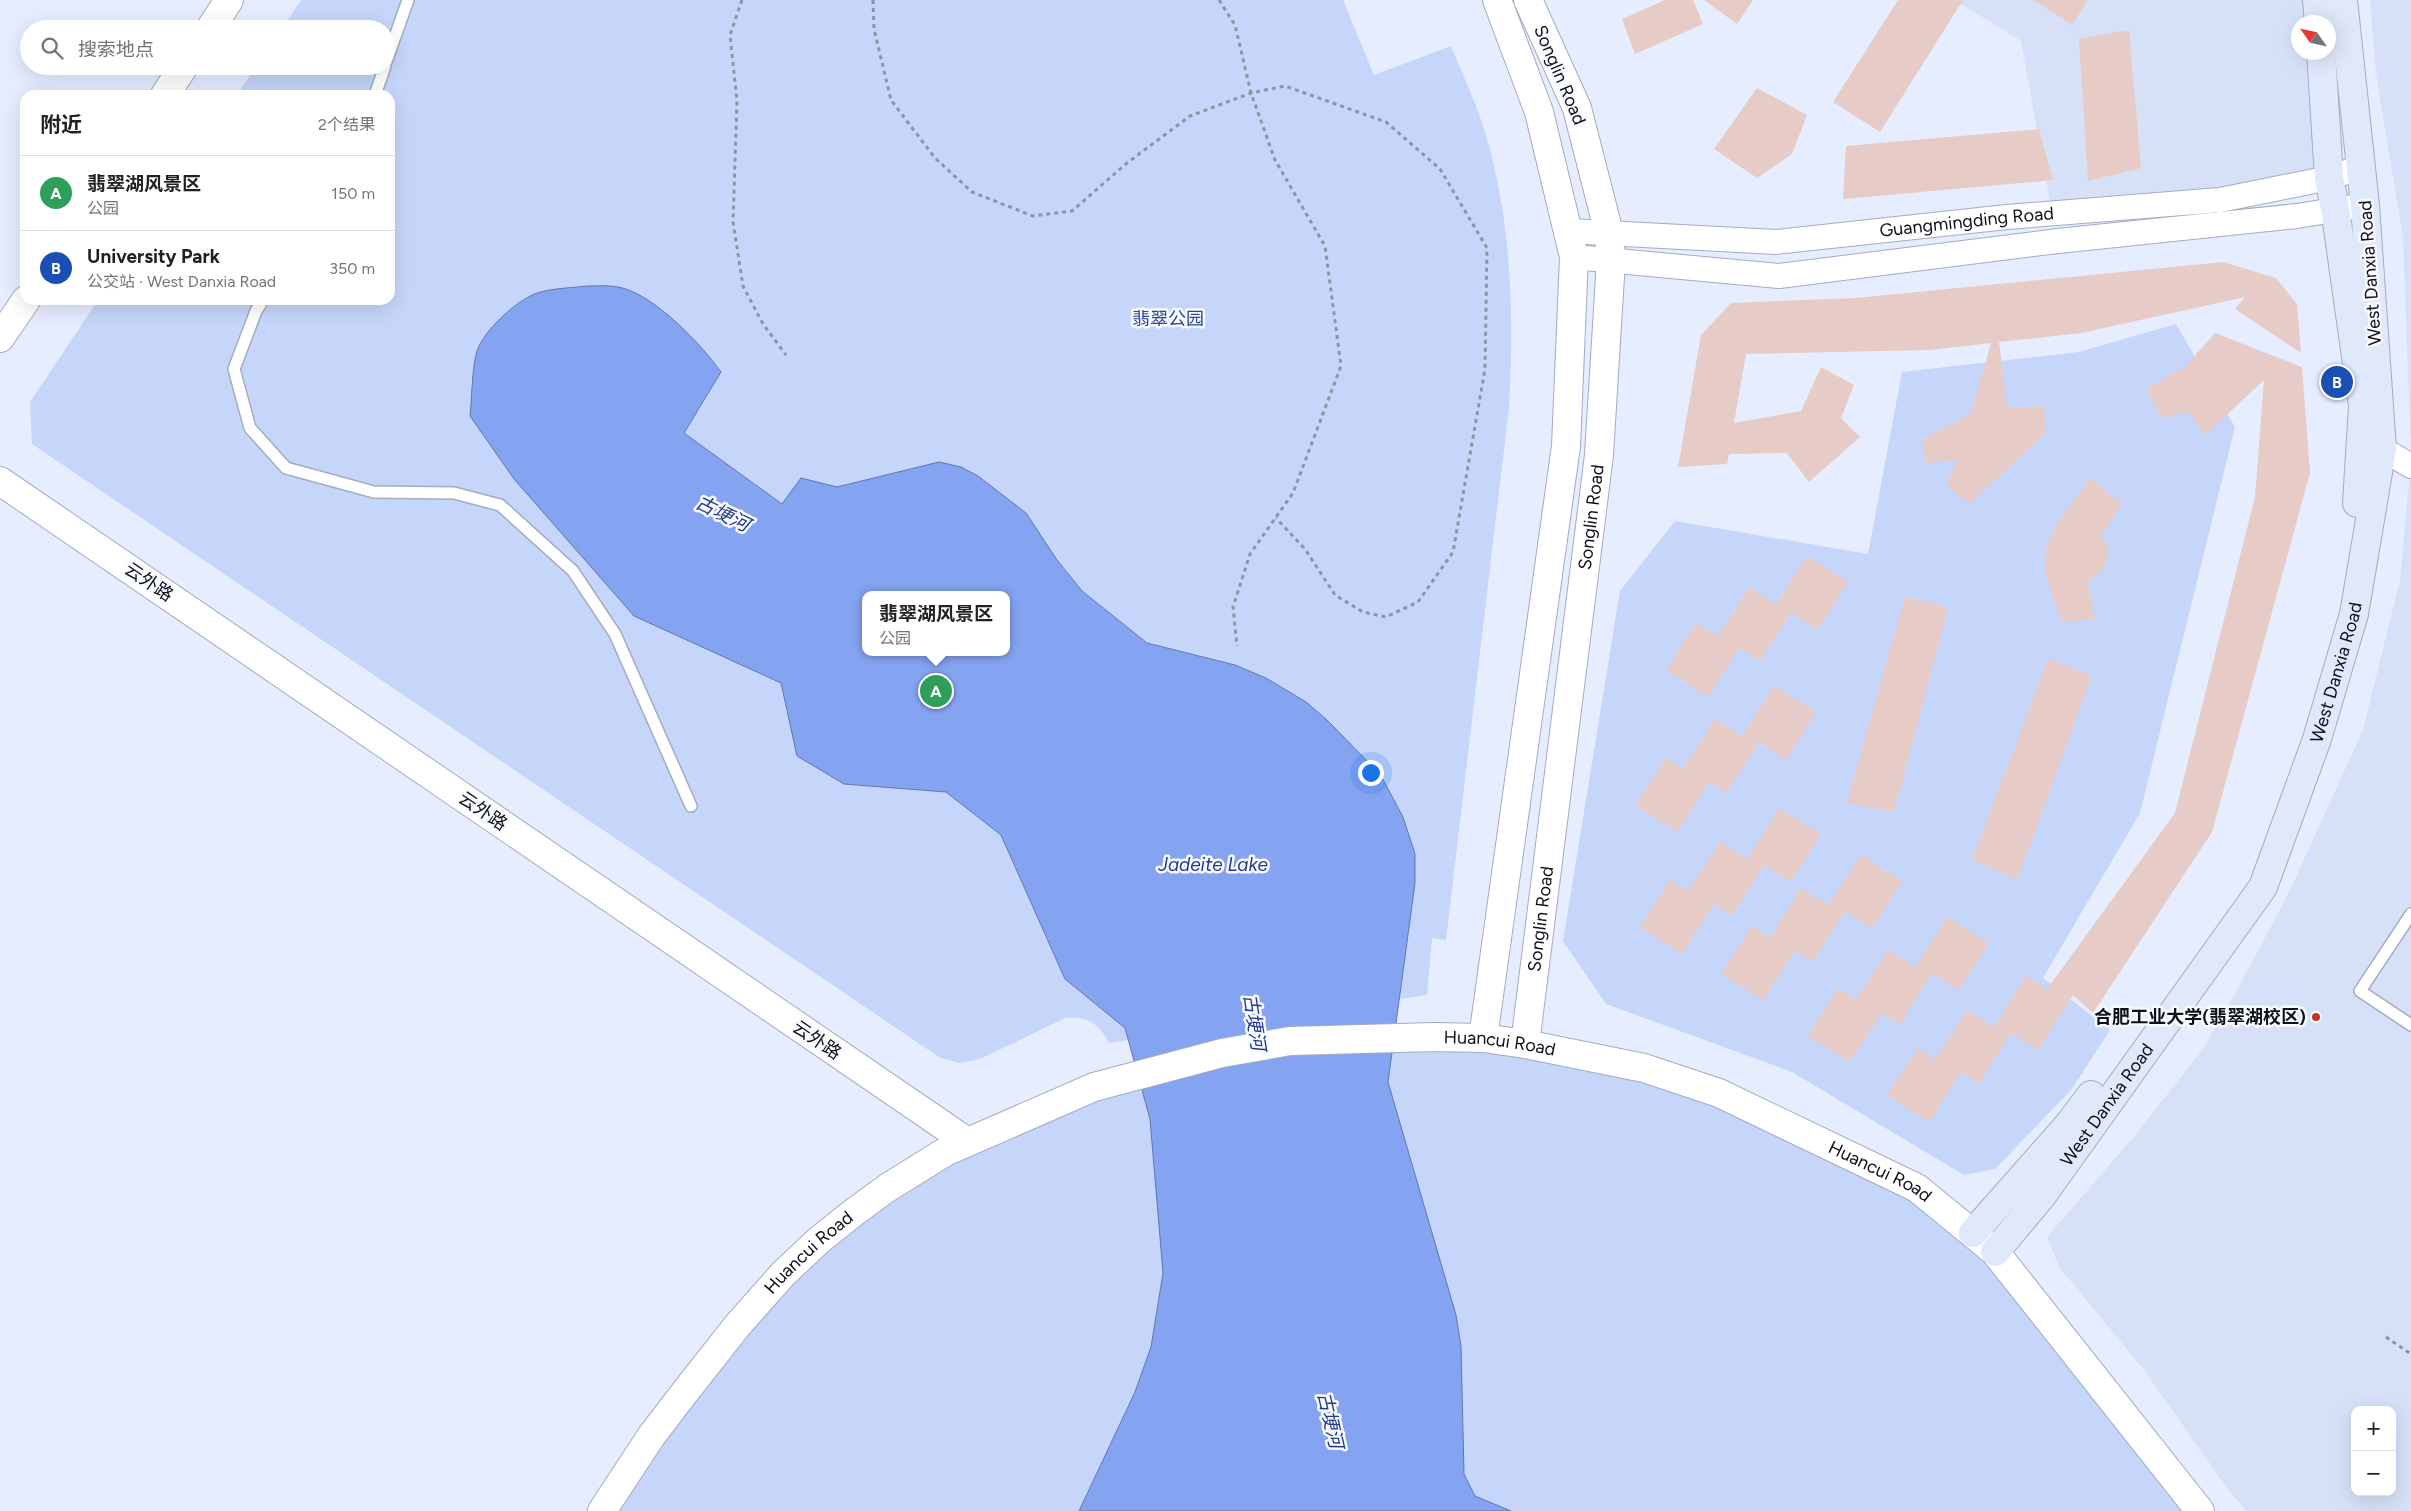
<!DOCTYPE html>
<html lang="zh">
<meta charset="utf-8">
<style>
:root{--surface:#fff;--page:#f6f6f6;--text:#202124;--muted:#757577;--line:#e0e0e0;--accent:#c33627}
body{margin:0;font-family:Figtree,"Noto Sans SC",sans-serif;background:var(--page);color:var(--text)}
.controls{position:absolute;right:15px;bottom:15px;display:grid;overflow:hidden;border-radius:10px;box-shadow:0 5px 20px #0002}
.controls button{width:45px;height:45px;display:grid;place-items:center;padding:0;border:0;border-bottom:1px solid var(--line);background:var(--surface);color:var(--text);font:25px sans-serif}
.compass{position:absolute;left:2291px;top:15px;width:45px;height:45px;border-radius:50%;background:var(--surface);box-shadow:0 5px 20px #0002;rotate:304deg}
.you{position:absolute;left:1370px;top:772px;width:18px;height:18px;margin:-12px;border:4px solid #fff;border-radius:50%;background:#1a73e8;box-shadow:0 0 0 8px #1a73e833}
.badge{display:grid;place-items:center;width:32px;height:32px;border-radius:50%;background:var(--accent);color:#fff;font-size:16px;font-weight:700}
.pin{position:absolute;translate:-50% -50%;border:2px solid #fff;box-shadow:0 1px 5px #0006}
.popup{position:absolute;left:862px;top:591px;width:148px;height:65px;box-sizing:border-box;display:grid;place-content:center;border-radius:10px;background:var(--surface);filter:drop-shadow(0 1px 4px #0005);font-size:16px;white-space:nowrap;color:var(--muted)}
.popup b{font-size:19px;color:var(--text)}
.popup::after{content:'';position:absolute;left:50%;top:100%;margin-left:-10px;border:10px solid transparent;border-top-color:var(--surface)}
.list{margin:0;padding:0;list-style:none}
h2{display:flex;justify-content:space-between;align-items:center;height:65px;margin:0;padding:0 20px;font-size:21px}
h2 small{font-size:16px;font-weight:400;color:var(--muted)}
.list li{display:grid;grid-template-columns:32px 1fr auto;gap:15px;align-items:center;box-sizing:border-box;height:75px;padding:0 20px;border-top:1px solid var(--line)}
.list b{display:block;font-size:19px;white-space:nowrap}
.list p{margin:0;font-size:16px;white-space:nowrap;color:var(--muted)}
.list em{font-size:16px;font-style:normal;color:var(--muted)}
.icon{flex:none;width:28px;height:28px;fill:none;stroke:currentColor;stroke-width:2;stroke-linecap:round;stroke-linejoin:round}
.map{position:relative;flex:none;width:2411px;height:1511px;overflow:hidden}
.search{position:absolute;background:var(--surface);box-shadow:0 5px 20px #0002;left:20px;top:20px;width:375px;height:55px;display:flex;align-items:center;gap:12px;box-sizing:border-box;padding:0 18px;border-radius:28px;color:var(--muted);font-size:19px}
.panel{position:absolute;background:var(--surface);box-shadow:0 5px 20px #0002;left:20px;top:90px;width:375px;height:215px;border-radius:15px}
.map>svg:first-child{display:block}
.built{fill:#d6e0f7;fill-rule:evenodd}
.green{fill:#c6d6fa;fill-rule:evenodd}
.water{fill:#84a3f1;stroke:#6077b0;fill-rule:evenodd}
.building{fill:#e7cbc6}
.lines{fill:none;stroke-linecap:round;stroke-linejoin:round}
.service-casing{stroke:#a3acc1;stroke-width:14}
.minor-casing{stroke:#a3acc1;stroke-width:26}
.tertiary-casing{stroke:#a3acc1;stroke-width:30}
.secondary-casing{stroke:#a3acc1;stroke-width:30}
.path{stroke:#8e94a2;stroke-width:3;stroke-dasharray:4 4;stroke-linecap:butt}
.service{stroke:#fff;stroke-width:11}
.minor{stroke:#fff;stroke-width:24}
.tertiary{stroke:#fff;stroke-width:28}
.secondary{stroke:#e0e8fb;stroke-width:28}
.poi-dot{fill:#c33627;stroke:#f8fafe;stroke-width:2}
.labels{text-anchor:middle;stroke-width:5;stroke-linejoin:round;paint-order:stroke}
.street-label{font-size:18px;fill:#0d1018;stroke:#f8fafe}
.park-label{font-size:18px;fill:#2a469f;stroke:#f8fafe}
.poi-label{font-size:18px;font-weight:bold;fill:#0d1018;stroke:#f8fafe;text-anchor:end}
.water-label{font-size:19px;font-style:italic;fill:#203a92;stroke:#f8fafe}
</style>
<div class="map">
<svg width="2411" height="1511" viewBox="0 0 2411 1511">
<rect width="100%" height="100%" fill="#e5edff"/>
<g class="built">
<polygon points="1955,0 2317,0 2319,22 2298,22 2298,52 2321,53 2329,178 2052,213 2021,41"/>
<polygon points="2370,0 2411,0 2411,455 2403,236 2376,74"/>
<path d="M 2411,460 L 2411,1511 L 2247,1511 L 2227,1488 L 2144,1370 L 2060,1268 L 2047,1237 L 2132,1139 L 2203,1049 L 2240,985 L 2289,892 L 2363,730 L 2400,580 ZM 2355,1410 L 2392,1410 L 2392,1492 L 2355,1492 Z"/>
</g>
<g class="green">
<path d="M 301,0 L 1343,0 L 1374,75 L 1451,46 C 1463,75 1477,105 1486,135 C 1512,224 1514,315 1509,407 L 1446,940 L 1432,938 L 1427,995 L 1109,1043 C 1099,1023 1087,1016 1065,1018 L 980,1059 L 959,1063 L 939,1057 L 32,444 L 30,402 L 98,300 L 390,300 L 390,95 L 237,95 L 256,66 L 386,66 L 386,29 L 282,29 ZM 866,595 L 1006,595 L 1006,652 L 866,652 Z"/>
<polygon points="2176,324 2235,427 2140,813 2043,978 2110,1030 2072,1089 1995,1169 1964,1175 1792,1072 1606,1004 1563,941 1620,591 1675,521 1868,554 1902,372 2079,352"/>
<polygon points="1434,1037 1719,1093 1973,1233 2200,1511 602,1511 652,1435 853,1213 1094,1087"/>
</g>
<path class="water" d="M 587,286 C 597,286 608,285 618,287 C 653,293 701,344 721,372 L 684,433 L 782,504 L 801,478 L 837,487 L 939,462 L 961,467 L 978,476 L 1026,513 L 1057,560 L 1082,591 L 1147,643 L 1235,665 L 1266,678 L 1306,702 L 1327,720 L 1380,774 L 1403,817 L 1415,854 L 1415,883 L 1388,1082 L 1456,1315 L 1461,1346 L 1464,1474 L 1475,1496 L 1511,1511 L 1079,1511 L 1135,1392 L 1151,1347 L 1163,1273 L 1150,1119 L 1125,1028 L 1065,979 L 1001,835 L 946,792 L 844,784 L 797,756 L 781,683 L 634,616 L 514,479 L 470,416 C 472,398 472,367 477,351 C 484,330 517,300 537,293 C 553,288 571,288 587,286 ZM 866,595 L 1006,595 L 1006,652 L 866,652 Z"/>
<g class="building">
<polygon points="1665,0 1693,0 1703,24 1635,54 1622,19"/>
<polygon points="1704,0 1753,0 1737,24"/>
<polygon points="1898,0 1963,0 1880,132 1833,102"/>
<polygon points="2034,0 2088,0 2072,25"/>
<polygon points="2129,30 2141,168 2088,181 2079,39"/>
<polygon points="1757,88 1807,115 1792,154 1757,178 1714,149"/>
<polygon points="2039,129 2053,180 1843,199 1846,146"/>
<polygon points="2223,262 2276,278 2297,304 2301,353 2235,309 2245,297 2081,333 1999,342 2007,408 2044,406 2046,433 1969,504 1946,484 1958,459 1926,464 1922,440 1971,413 1991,343 1929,350 1746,354 1734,423 1801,411 1821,367 1854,385 1841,418 1860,437 1809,482 1787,453 1729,454 1727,464 1678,467 1701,335 1731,303 1856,298"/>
<polygon points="2215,333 2302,367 2310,473 2212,832 2093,1013 2073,995 2038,1050 2011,1033 1979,1084 1961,1072 1929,1122 1887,1095 1918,1048 1935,1059 1967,1010 1994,1027 2026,976 2047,989 2175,813 2255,497 2264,380 2205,435 2189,411 2162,418 2146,389 2185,367"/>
<polygon points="2091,478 2122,505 2101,534 2109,552 2104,568 2088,582 2095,619 2062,622 2045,574 2045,551 2057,523"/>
<polygon points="1807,556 1848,582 1818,630 1791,613 1760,661 1739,648 1708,697 1666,670 1696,623 1718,636 1749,587 1776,604"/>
<polygon points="1905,596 1948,608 1894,812 1847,803"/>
<polygon points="2048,659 2092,676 2017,880 1972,860"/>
<polygon points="1774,686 1816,712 1786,760 1759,742 1726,793 1709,782 1677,832 1635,805 1666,758 1683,769 1715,719 1742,736"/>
<polygon points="1779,808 1821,834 1791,882 1764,865 1732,916 1714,904 1682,954 1640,927 1670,880 1688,891 1720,842 1747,859"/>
<polygon points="1861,855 1902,881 1872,929 1845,911 1813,962 1795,951 1763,1000 1721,974 1752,926 1770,938 1801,888 1828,905"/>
<polygon points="1947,917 1989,943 1959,990 1932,973 1900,1024 1882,1013 1850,1062 1808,1036 1838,988 1856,1000 1888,950 1915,967"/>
</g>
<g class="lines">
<g class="service-casing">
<g id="service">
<polyline points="386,62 408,0"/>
<polyline points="375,95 385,66"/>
<polyline points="263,300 256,311 234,369 250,428 286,468 374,492 454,493 500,505 573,571 615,634 691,806"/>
<polyline points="2411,914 2360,991 2411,1025"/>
</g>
</g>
<g class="minor-casing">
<g id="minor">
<path id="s1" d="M 1568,231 L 1776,242 L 2007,217 L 2220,200 L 2329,178 L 2361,167"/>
<polyline points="1574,257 1779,276 2058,241 2297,216 2365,205"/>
<polyline points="2382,449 2411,466"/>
</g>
</g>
<g class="tertiary-casing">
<g id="tertiary">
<polyline points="210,29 229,0"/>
<polyline points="165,95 184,66"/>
<polyline points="0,338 26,300"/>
<polyline points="0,481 966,1141"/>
<polyline points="1483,1038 1566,446 1574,257 1539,112 1497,0"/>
<path id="s2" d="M 1525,1044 L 1599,455 L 1611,260 L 1609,233 L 1577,108 L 1528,0"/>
<path id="s3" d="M 602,1511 L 652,1435 L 685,1392 L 737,1326 L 783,1274 L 818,1241 L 853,1213 L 887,1188 L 945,1152 L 1094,1087 L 1222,1053 L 1290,1041 L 1434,1037 L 1483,1038 L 1525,1044 L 1644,1068 L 1719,1093 L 1917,1188 L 1995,1252 L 2200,1511"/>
</g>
</g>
<g class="secondary-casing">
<g id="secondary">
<polyline points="2317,0 2319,22"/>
<polyline points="2321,52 2329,178 2335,208 2363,406 2357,503"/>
<polyline points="1973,1233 2070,1123 2091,1095"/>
<path id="s4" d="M 1995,1252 L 2041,1197 L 2263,887 L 2317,739 L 2354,614 L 2382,449 L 2365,205 L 2343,0"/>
</g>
</g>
<g class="path">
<polyline points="742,0 730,35 737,101 733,222 743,286 763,324 786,355"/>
<polyline points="873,0 874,29 891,100 935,158 972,192 1033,216 1072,211 1127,163 1190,116 1251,93 1285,86 1386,122 1440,169 1487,248 1485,369 1453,552 1418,602 1386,617 1363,612 1335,595 1305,549 1276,518"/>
<polyline points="1219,0 1235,25 1251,93 1275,160 1325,246 1341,366 1293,493 1250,554 1233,607 1237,646"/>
<polyline points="2386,1337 2411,1354"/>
</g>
<use href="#service" class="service"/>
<use href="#minor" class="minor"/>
<use href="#tertiary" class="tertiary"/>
<use href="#secondary" class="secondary"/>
</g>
<circle class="poi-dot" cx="2316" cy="1017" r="5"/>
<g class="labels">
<g class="street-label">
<text transform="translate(1560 75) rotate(67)" y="6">Songlin Road</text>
<text dy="6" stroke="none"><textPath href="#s1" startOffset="400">Guangmingding Road</textPath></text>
<text transform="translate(2370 273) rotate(-94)" y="6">West Danxia Road</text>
<text dy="6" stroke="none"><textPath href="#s2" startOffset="531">Songlin Road</textPath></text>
<text transform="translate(149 582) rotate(34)" y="6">云外路</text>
<text dy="6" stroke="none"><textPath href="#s4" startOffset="680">West Danxia Road</textPath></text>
<text transform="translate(483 811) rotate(34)" y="6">云外路</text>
<text dy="6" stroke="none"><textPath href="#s2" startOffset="126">Songlin Road</textPath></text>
<text transform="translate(817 1040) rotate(34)" y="6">云外路</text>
<text dy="6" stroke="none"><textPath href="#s3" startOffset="1076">Huancui Road</textPath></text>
<text dy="6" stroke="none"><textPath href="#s4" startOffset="185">West Danxia Road</textPath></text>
<text dy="6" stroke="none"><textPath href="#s3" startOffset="1481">Huancui Road</textPath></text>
<text dy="6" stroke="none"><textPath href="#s3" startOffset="332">Huancui Road</textPath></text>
</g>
<g class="park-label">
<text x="1168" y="325">翡翠公园</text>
</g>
<g class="poi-label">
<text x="2306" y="1023">合肥工业大学(翡翠湖校区)</text>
</g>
<g class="water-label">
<text transform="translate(723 513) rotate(26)" y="7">古埂河</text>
<text x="1213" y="871">Jadeite Lake</text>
<text transform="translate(1255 1022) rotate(81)" y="7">古埂河</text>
<text transform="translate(1331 1420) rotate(77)" y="7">古埂河</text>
</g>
</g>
</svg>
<div class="controls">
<button>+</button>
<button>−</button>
</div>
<svg class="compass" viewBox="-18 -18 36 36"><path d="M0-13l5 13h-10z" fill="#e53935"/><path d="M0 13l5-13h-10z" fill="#757577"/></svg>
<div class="you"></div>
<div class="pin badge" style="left:936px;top:691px;background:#2e9e5b">A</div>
<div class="popup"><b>翡翠湖风景区</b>公园</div>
<div class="pin badge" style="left:2337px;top:382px;background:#1a4fb4">B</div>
<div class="search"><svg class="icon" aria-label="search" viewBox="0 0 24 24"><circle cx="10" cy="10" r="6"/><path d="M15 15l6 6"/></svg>搜索地点</div>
<section class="panel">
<h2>附近<small>2个结果</small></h2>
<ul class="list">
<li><span class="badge" style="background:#2e9e5b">A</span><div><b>翡翠湖风景区</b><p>公园</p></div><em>150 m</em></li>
<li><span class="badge" style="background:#1a4fb4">B</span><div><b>University Park</b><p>公交站 · West Danxia Road</p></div><em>350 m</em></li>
</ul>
</section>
</div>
